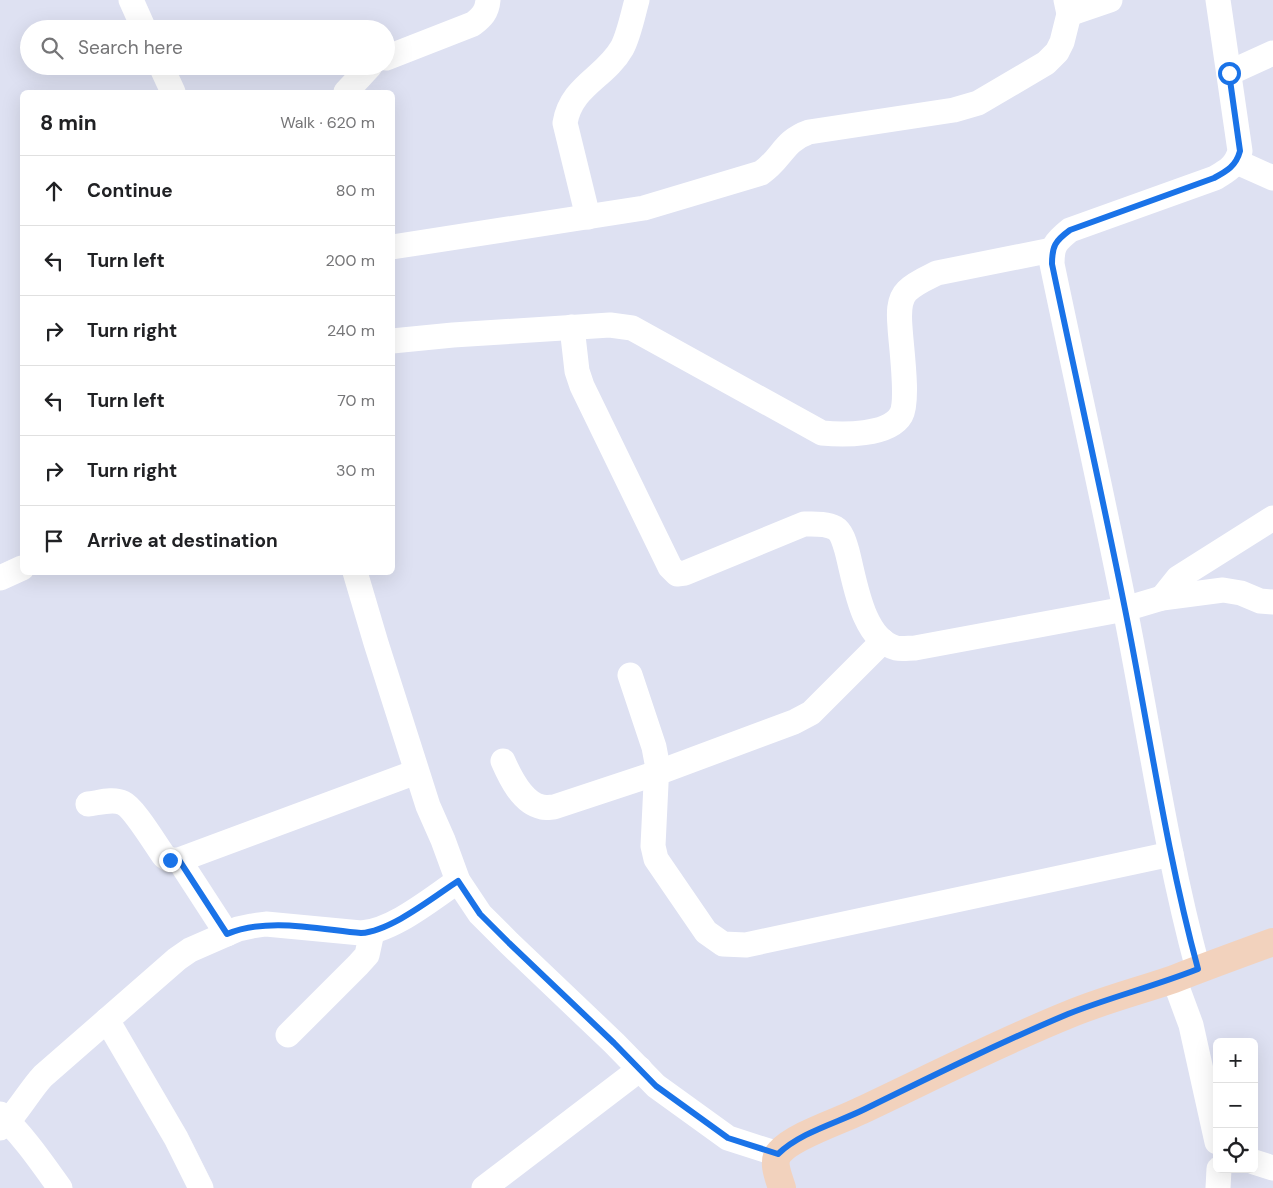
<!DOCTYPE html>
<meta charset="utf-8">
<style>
:root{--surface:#fff;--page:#f2f2f2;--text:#202124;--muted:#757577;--line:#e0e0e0}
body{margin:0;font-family:"DM Sans",sans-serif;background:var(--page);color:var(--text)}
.controls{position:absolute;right:15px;bottom:15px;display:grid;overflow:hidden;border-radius:8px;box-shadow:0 5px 20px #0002}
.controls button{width:45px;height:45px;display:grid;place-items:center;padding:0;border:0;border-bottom:1px solid var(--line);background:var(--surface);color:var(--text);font:25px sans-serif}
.stop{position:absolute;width:15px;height:15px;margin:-11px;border:4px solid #1a73e8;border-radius:50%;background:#fff}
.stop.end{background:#1a73e8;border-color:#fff;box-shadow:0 1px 5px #0008}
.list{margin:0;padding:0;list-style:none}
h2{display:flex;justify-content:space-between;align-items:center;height:65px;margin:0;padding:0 20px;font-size:21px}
h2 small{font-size:16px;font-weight:400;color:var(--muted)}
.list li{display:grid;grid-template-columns:32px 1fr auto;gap:15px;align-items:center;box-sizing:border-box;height:70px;padding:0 20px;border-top:1px solid var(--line)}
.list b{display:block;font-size:19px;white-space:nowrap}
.list em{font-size:16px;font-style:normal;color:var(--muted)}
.icon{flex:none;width:28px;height:28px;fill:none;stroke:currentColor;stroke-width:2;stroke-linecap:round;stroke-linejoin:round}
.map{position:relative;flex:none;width:1273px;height:1188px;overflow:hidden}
.search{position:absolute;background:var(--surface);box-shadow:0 5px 20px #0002;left:20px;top:20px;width:375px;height:55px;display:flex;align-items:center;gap:12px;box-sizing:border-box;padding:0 18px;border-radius:28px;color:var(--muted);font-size:19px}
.panel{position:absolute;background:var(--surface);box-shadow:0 5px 20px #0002;left:20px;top:90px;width:375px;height:485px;border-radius:8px}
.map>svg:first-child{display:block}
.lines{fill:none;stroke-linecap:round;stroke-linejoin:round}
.street{stroke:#fff;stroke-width:25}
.secondary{stroke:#f2d2bd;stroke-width:28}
.route{stroke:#1a73e8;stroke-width:6}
</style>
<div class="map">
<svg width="1273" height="1188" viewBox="0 0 1273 1188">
<rect width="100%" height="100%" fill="#dee1f2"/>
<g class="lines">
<g class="street">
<polyline points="131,0 144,29"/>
<polyline points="1069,14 1110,0"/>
<path d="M 386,58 L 473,24 C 482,17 487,12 488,0"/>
<polyline points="161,66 173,92"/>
<polyline points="1229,73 1273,53"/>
<polyline points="346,92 370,66"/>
<polyline points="1237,162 1273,178"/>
<path d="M 588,217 L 565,123 C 571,86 605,78 622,48 C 629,35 633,14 637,0"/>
<path d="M 392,247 L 644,208 L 761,173 C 782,159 783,141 809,132 L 954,110 L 978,103 L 1046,63 L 1057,52 L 1062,42 L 1069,14 L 1066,0"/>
<path d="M 572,327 L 577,371 L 582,386 L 670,567 L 677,574 L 685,573 L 804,524 C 814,524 826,523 835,528 C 842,532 845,544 847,551 C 855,581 862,639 896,648 C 901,649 909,648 915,648 L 1125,609 L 1162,598 L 1223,590 L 1241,593 L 1260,601 L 1273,602"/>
<path d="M 392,341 L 453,335 L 610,325 L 632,328 L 822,433 C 842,435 889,436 901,415 C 909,401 901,346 900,327 C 899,315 898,300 907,291 C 915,283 927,278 937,273 L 1052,250"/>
<polyline points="355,572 376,643 428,806 443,840 458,881 480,914 509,943 614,1043 656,1086 728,1138 778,1154"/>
<polyline points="0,578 22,568"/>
<polyline points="1162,598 1178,578 1273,518"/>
<polyline points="630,675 654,747 657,763 653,846 656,859 706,932 723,944 746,945 1171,854"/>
<path d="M 503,761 C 510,777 522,803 542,807 C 546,808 551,807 554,807 L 657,773 L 794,722 L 811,713 L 883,641"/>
<path d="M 88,804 C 98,803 113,798 123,803 C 134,808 156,845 164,856 L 170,860 L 179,860 L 416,772"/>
<polyline points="179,860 227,934"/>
<path d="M 1198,969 C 1166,851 1149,729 1125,609 C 1102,494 1076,379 1052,264 C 1052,246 1055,242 1070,230 L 1215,178 C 1227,171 1236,166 1240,151 L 1218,0"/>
<polyline points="1174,979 1191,1025 1217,1142"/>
<polyline points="107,1020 176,1138 201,1188"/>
<polyline points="288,1035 358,965 367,955 372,932"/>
<path d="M 0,1114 C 23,1135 42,1163 60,1188"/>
<path d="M 0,1128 C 17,1115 28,1092 43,1076 L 177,959 L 190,950 L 238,929 L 252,926 L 266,924 L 361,933 C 393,931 431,899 458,881"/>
<polyline points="1254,1162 1273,1168"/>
<polyline points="484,1188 640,1069"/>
<polyline points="1218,1188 1219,1169"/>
</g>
<path class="secondary" d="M 782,1188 C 779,1178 771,1161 780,1152 C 793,1136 840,1121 860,1111 C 930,1078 998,1043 1070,1014 C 1104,1000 1139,991 1174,979 C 1207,966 1240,954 1273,942"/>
</g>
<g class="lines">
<path class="route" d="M 170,860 L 179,860 L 227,934 C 267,917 318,929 361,933 C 391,931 432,898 458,881 L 480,914 L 509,943 L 614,1043 L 656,1086 L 728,1138 L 778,1154 C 801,1132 837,1123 865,1109 C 932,1076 999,1043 1068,1014 C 1111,997 1155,986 1198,969 C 1166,851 1149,729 1125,609 C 1102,494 1076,379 1052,264 C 1052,246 1055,241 1070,230 L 1214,178 C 1227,171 1236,166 1240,151 L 1229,73"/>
</g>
</svg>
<div class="controls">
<button>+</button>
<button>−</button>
<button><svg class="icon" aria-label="locate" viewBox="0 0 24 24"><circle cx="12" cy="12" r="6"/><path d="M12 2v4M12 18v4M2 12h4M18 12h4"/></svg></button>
</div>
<div class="stop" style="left:1229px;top:73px"></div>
<div class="stop end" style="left:170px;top:860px"></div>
<div class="search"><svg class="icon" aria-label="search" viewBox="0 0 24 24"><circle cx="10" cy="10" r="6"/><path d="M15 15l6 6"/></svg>Search here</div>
<section class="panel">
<h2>8 min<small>Walk · 620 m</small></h2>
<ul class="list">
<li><svg class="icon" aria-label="ahead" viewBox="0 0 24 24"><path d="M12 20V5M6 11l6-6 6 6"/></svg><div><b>Continue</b></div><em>80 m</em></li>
<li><svg class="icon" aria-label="left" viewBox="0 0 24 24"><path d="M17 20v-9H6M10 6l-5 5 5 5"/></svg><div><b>Turn left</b></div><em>200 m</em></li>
<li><svg class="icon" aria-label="right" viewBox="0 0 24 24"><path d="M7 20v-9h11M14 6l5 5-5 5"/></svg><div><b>Turn right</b></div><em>240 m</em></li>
<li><svg class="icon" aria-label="left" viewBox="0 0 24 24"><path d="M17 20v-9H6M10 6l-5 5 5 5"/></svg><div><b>Turn left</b></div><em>70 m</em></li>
<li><svg class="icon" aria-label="right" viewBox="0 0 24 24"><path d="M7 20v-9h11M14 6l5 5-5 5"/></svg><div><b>Turn right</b></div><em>30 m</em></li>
<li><svg class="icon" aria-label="arrive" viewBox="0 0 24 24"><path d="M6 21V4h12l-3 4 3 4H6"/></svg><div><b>Arrive at destination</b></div></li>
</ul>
</section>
</div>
